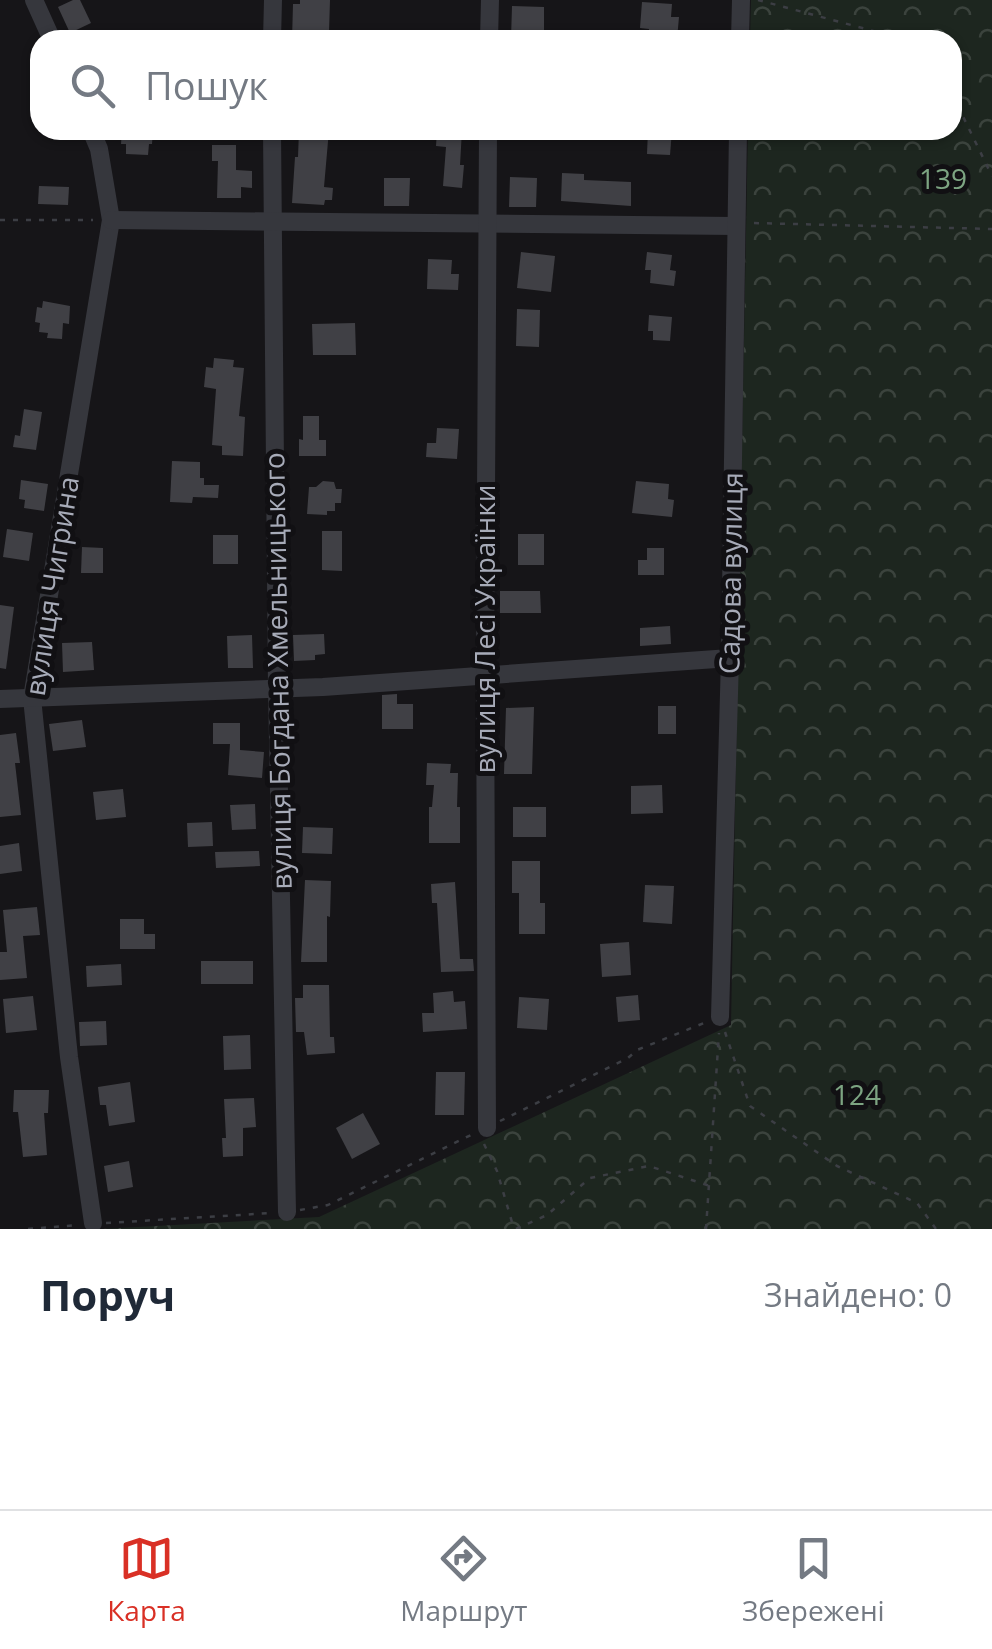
<!DOCTYPE html>
<html lang="uk">
<meta charset="utf-8">
<style>
:root{--surface:#fff;--page:#f2f2f3;--text:#1f2937;--muted:#747a83;--line:#e0e1e3;--accent:#d93025}
body{margin:0;font-family:"Open Sans",sans-serif;background:var(--page);color:var(--text)}
.list{margin:0;padding:0;list-style:none}
h2{display:flex;justify-content:space-between;align-items:center;height:130px;margin:0;padding:0 40px;font-size:42px}
h2 small{font-size:32px;font-weight:400;color:var(--muted)}
.icon{flex:none;width:55px;height:55px;fill:none;stroke:currentColor;stroke-width:2;stroke-linecap:round;stroke-linejoin:round}
.map{position:relative;flex:none;width:992px;height:1229px;overflow:hidden}
.search{position:absolute;background:var(--surface);box-shadow:0 2px 8px #0004;left:30px;right:30px;top:30px;height:110px;display:flex;align-items:center;gap:25px;box-sizing:border-box;padding:0 35px;border-radius:30px;color:var(--muted);font-size:38px}
.sheet{height:280px;background:var(--surface)}
nav{display:flex;justify-content:space-around;align-items:center;box-sizing:border-box;height:140px;border-top:2px solid var(--line);background:var(--surface);font-size:28px;color:var(--muted)}
nav a{display:grid;justify-items:center;gap:5px}
nav .on{color:var(--accent)}
.map>svg:first-child{display:block}
.forest{fill:url(#forest-crowns)}
.building{fill:#404045}
.lines{fill:none;stroke-linecap:round;stroke-linejoin:round}
.path{stroke:#3c3e44;stroke-width:2.5;stroke-dasharray:5 8;stroke-linecap:butt}
.minor{stroke:#36373d;stroke-width:18}
.labels{text-anchor:middle;stroke-width:10;stroke-linejoin:round;paint-order:stroke}
.park-label{font-size:28px;fill:#7da482;stroke:#111013}
.street-label{font-size:28px;fill:#a7abb8;stroke:#111013}
</style>
<div class="map">
<svg width="992" height="1229" viewBox="0 0 992 1229">
<defs>
<pattern id="forest-crowns" width="20" height="18" patternUnits="userSpaceOnUse" patternTransform="scale(2.5)"><rect width="20" height="18" fill="#1d261f"/><path d="M2 6a3 3 0 1 1 6 0M12 15a3 3 0 1 1 6 0" fill="none" stroke="#3b433d"/></pattern>
</defs>
<rect width="100%" height="100%" fill="#161518"/>
<polygon class="forest" points="751,0 992,0 992,1229 101,1229 319,1217 731,1025 748,130 952,130 952,40 750,40"/>
<g class="building">
<polygon points="73,0 80,0 91,23 70,33 58,7"/>
<polygon points="300,0 330,0 329,32 316,32 316,40 292,40 293,4 300,4"/>
<polygon points="642,2 672,4 671,17 679,17 677,39 649,37 649,29 640,28"/>
<polygon points="512,6 544,7 544,40 511,39"/>
<polygon points="122,130 153,130 152,144 149,144 148,155 126,154 126,144 121,144"/>
<polygon points="299,130 329,130 324,187 333,188 332,200 325,200 324,205 292,203 295,157 298,157"/>
<polygon points="437,130 462,130 460,165 464,165 462,188 443,186 446,147 436,146"/>
<polygon points="648,130 672,130 670,155 647,154"/>
<polygon points="212,145 236,145 236,170 252,171 252,188 241,187 241,198 217,198 218,161 212,161"/>
<polygon points="562,173 584,174 584,180 631,182 631,206 561,201"/>
<polygon points="510,177 537,178 536,207 509,207"/>
<polygon points="384,178 410,178 409,206 384,206"/>
<polygon points="39,186 69,187 68,205 38,204"/>
<polygon points="521,252 555,256 551,292 517,288"/>
<polygon points="647,252 672,255 670,270 676,271 674,286 650,283 651,270 645,270"/>
<polygon points="428,259 452,260 451,274 459,274 458,290 427,289"/>
<polygon points="43,301 70,306 69,324 63,323 62,339 47,338 48,333 39,332 40,323 35,322 37,307 42,308"/>
<polygon points="517,309 540,310 539,347 516,346"/>
<polygon points="649,315 672,317 670,341 653,340 653,331 648,331"/>
<polygon points="355,323 356,355 313,355 312,324"/>
<polygon points="214,358 234,360 233,367 244,368 239,416 245,417 243,456 222,455 222,446 212,445 216,389 204,387 206,367 213,368"/>
<polygon points="24,409 42,412 36,450 13,447 15,435 20,436"/>
<polygon points="303,416 319,416 319,440 326,440 326,456 299,456 299,439 303,440"/>
<polygon points="437,428 459,429 457,459 426,457 427,443 436,443"/>
<polygon points="172,461 200,462 200,478 204,478 204,485 219,485 218,498 193,497 192,503 170,502"/>
<polygon points="21,480 48,484 44,511 24,508 25,500 19,499"/>
<polygon points="323,481 334,482 336,489 342,489 341,503 335,503 335,511 327,511 327,515 307,514 309,487 316,487"/>
<polygon points="636,481 669,484 668,499 674,500 672,517 632,513"/>
<polygon points="7,529 33,533 29,561 3,557"/>
<polygon points="322,531 342,531 342,571 322,570"/>
<rect x="518" y="534" width="26" height="31"/>
<rect x="213" y="535" width="25" height="29"/>
<polygon points="82,547 103,548 103,573 81,573"/>
<polygon points="647,548 664,548 664,575 638,575 638,560 647,560"/>
<polygon points="500,591 540,591 541,613 500,613"/>
<polygon points="0,605 14,607 6,669 0,668"/>
<polygon points="670,626 671,644 640,646 640,628"/>
<polygon points="324,634 325,654 315,655 315,660 294,661 293,635"/>
<polygon points="252,635 253,668 228,668 227,636"/>
<polygon points="92,642 94,670 63,672 62,643"/>
<polygon points="397,694 397,704 413,704 413,729 382,729 382,695"/>
<rect x="658" y="706" width="18" height="28"/>
<polygon points="534,707 532,774 504,774 506,708"/>
<polygon points="82,720 86,747 53,751 49,724"/>
<polygon points="213,723 240,723 240,750 264,752 262,778 228,775 230,744 213,744"/>
<polygon points="16,733 20,763 15,763 21,815 0,817 0,735"/>
<polygon points="427,763 451,764 450,773 458,773 457,807 460,807 460,843 429,843 429,807 432,807 434,785 426,785"/>
<polygon points="662,785 663,813 631,814 631,786"/>
<polygon points="123,789 126,817 96,820 93,792"/>
<polygon points="255,804 256,829 232,830 230,805"/>
<rect x="513" y="807" width="33" height="30"/>
<polygon points="212,822 213,846 188,847 187,823"/>
<polygon points="303,827 333,828 332,854 302,853"/>
<polygon points="19,843 22,871 0,874 0,846"/>
<polygon points="259,851 260,866 216,868 215,852"/>
<polygon points="512,861 540,861 540,903 545,903 545,934 519,934 519,893 512,893"/>
<polygon points="305,880 331,881 330,917 327,916 327,962 301,962"/>
<polygon points="455,882 460,959 473,959 474,971 441,972 437,903 432,903 431,884"/>
<polygon points="645,885 674,886 672,924 643,922"/>
<polygon points="37,907 40,935 23,936 27,978 0,980 0,952 7,952 3,910"/>
<polygon points="120,919 144,919 144,934 155,934 155,949 120,949"/>
<polygon points="629,942 631,975 602,977 600,944"/>
<rect x="201" y="961" width="52" height="23"/>
<polygon points="121,964 122,985 87,987 86,966"/>
<polygon points="303,985 329,985 330,1037 334,1037 335,1053 307,1055 304,1032 296,1032 295,998 303,998"/>
<polygon points="453,991 454,1002 465,1001 467,1029 423,1032 422,1013 434,1013 433,993"/>
<polygon points="638,995 640,1020 618,1022 616,997"/>
<polygon points="33,996 37,1030 6,1033 3,999"/>
<polygon points="519,997 549,999 547,1030 517,1028"/>
<polygon points="106,1021 107,1045 80,1046 79,1022"/>
<polygon points="250,1035 251,1069 224,1070 223,1036"/>
<polygon points="436,1072 465,1072 464,1115 435,1115"/>
<polygon points="130,1082 135,1122 109,1126 106,1105 100,1105 98,1087"/>
<polygon points="14,1090 49,1090 48,1113 44,1113 47,1155 23,1157 18,1112 13,1112"/>
<polygon points="254,1098 256,1127 243,1128 243,1156 223,1157 222,1138 226,1138 224,1099"/>
<polygon points="363,1113 380,1144 352,1159 336,1128"/>
<polygon points="129,1161 133,1187 108,1192 104,1166"/>
</g>
<g class="lines">
<g class="path">
<polyline points="758,0 907,40"/>
<polyline points="952,94 992,176"/>
<polyline points="0,220 93,220"/>
<polyline points="754,223 992,229"/>
<polyline points="725,1032 750,1106 837,1166 917,1203 936,1229"/>
<polyline points="500,1121 628,1058 637,1050 704,1023"/>
<polyline points="484,1144 497,1171 514,1229"/>
<polyline points="300,1210 328,1205 475,1133"/>
<polyline points="106,1223 272,1213"/>
<polyline points="28,1229 78,1225"/>
<polyline points="516,1229 547,1215 590,1178 649,1166 710,1186"/>
<polyline points="706,1229 719,1033"/>
</g>
<g class="minor">
<polyline points="34,0 52,40"/>
<polyline points="272,40 273,0"/>
<polyline points="489,40 490,0"/>
<polyline points="740,40 741,0"/>
<polyline points="91,130 99,149 111,220 32,698 69,1057 93,1223"/>
<polyline points="272,130 277,688 287,1212"/>
<polyline points="111,220 735,226"/>
<polyline points="0,699 323,687 730,658"/>
<polyline points="720,1017 730,658 738,130"/>
<polyline points="487,1128 485,677 488,130"/>
</g>
</g>
<g class="labels">
<g class="park-label">
<text x="943" y="189">139</text>
<text x="857" y="1105">124</text>
</g>
<g class="street-label">
<text transform="translate(731 573) rotate(-89)" y="10">Садова вулиця</text>
<text transform="translate(52 586) rotate(-81)" y="10">вулиця Чигрина</text>
<text transform="translate(485 629) rotate(-90)" y="10">вулиця Лесі Українки</text>
<text transform="translate(278 671) rotate(-91)" y="10">вулиця Богдана Хмельницького</text>
</g>
</g>
</svg>
<div class="search"><svg class="icon" aria-label="search" viewBox="0 0 24 24"><circle cx="10" cy="10" r="6"/><path d="M15 15l6 6"/></svg>Пошук</div>
</div>
<section class="sheet">
<h2>Поруч<small>Знайдено: 0</small></h2>
<ul class="list">
</ul>
</section>
<nav>
<a class="on"><svg class="icon" aria-label="map" viewBox="0 0 24 24"><path d="M3 6l6-2 6 2 6-2v14l-6 2-6-2-6 2zM9 4v14M15 6v14"/></svg>Карта</a>
<a><svg class="icon" aria-label="directions" viewBox="0 0 24 24"><path d="M12 3l9 9-9 9-9-9zM9 14v-3h6M13 9l2 2-2 2"/></svg>Маршрут</a>
<a><svg class="icon" aria-label="saved" viewBox="0 0 24 24"><path d="M7 4h10v16l-5-4-5 4z"/></svg>Збережені</a>
</nav>
